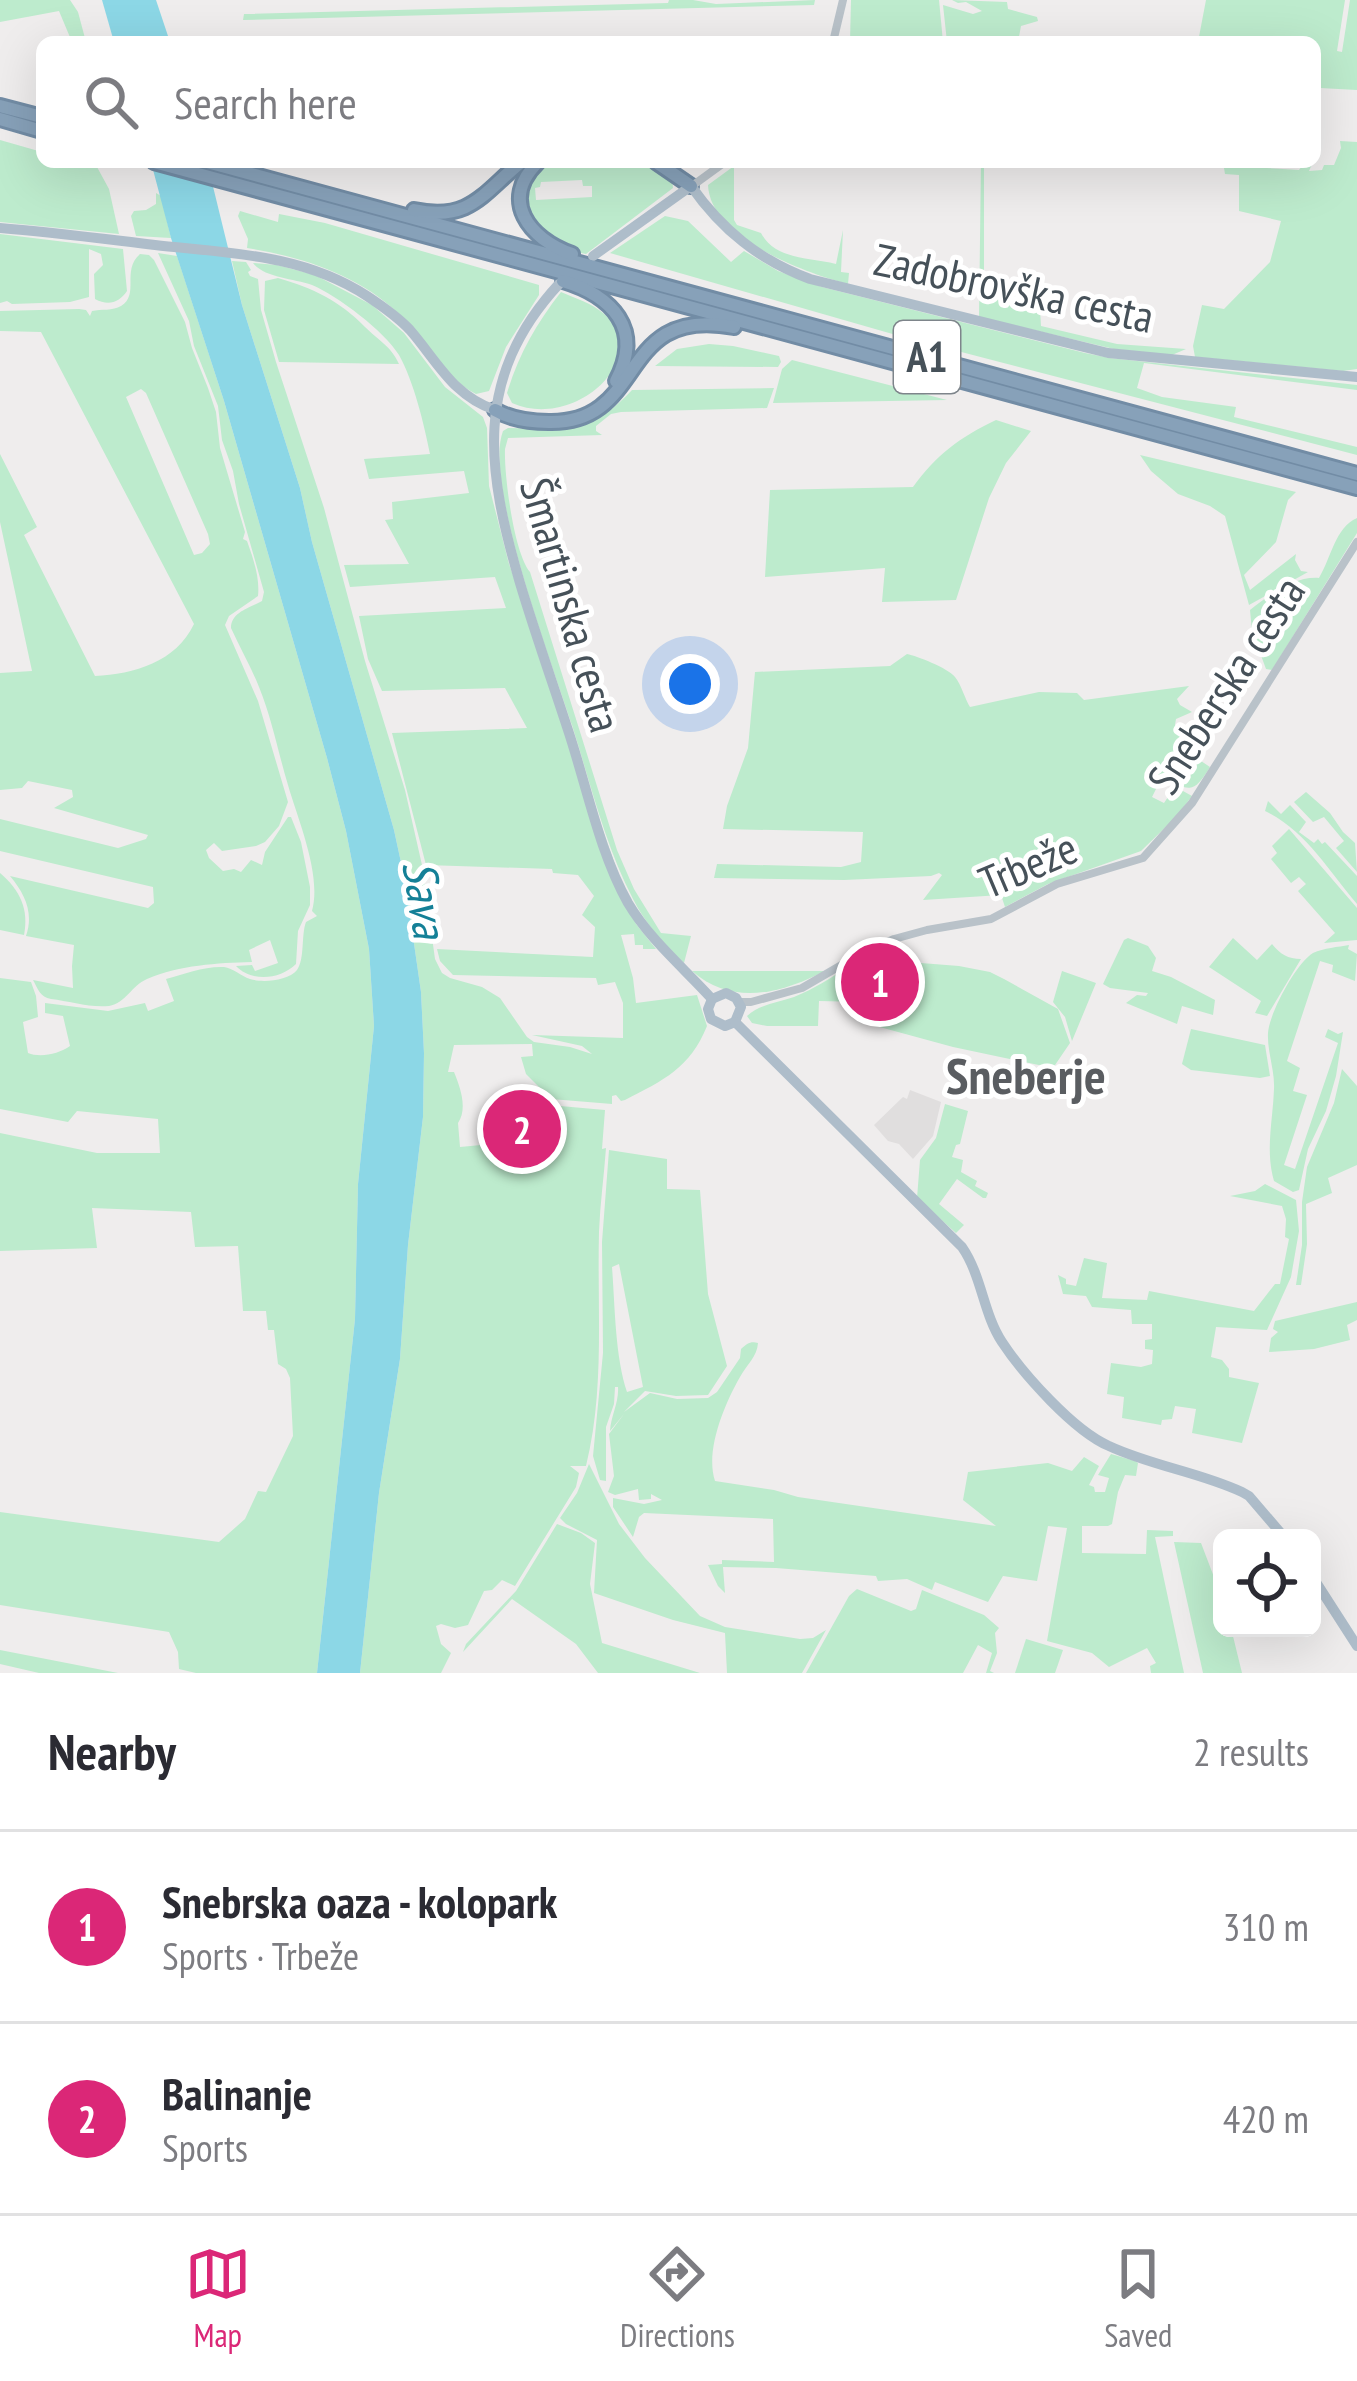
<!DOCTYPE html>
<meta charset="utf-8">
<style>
:root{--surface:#fff;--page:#f7f7f7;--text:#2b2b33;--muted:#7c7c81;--line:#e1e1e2;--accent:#db2777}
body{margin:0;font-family:"PT Sans Narrow",sans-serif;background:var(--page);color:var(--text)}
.controls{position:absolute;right:36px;bottom:36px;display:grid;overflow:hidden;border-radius:18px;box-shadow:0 12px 48px #0002}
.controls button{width:108px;height:108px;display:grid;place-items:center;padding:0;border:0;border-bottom:3px solid var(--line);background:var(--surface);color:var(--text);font:60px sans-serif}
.you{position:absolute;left:690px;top:684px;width:42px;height:42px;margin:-30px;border:9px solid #fff;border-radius:50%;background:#1a73e8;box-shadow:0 0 0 18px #1a73e833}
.badge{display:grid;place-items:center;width:78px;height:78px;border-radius:50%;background:var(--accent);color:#fff;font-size:39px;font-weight:700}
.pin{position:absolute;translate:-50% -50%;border:6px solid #fff;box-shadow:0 3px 12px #0006}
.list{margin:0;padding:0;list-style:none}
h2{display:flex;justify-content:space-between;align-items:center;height:156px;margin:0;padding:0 48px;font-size:51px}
h2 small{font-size:39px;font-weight:400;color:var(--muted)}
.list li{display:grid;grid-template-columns:78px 1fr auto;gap:36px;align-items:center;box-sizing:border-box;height:192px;padding:0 48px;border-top:3px solid var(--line)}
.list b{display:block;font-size:45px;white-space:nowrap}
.list p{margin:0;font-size:39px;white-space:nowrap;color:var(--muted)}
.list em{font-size:39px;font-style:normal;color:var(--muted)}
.icon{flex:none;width:66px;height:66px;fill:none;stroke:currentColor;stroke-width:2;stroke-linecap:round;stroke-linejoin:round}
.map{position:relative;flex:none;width:1357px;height:1673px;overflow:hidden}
.search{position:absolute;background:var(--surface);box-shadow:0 12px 48px #0002;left:36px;right:36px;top:36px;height:132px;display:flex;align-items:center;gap:30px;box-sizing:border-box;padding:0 42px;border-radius:18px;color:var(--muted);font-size:45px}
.sheet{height:540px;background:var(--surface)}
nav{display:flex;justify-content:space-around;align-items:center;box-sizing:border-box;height:168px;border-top:3px solid var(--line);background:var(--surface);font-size:33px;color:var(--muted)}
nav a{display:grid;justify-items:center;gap:6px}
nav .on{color:var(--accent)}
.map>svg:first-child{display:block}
.education{fill:#e0dede}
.green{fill:#bdebcd;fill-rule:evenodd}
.water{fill:#8cd7e6}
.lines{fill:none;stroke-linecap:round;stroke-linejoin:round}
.highway-casing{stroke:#728ca5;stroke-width:18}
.minor{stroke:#b9c2c9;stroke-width:8}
.major{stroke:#aebdca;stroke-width:10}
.highway{stroke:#87a1b9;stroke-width:12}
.labels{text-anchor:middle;stroke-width:10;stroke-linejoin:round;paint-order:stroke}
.shield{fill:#fff;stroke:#7e858b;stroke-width:3}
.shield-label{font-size:42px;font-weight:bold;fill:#465159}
.street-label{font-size:45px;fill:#465159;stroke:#fff}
.water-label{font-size:48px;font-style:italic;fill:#148097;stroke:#fff}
.quarter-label{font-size:51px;font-weight:bold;fill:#5a5d61;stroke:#fff}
</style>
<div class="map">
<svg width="1357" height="1673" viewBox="0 0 1357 1673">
<rect width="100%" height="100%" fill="#efeded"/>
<polygon class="education" points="910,1090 941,1102 933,1136 913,1159 899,1144 888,1141 874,1125 903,1097 907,1099"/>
<g class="green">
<polygon points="0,0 70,0 78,12 86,42 72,42 59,11 0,22"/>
<polygon points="669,0 693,0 716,4 815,0 814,5 243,20 244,14 668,3"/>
<polygon points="851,0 939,0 943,42 850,42"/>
<polygon points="952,0 1007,2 1008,9 1037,17 1038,21 1021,26 1018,42 959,38 957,42 947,42 943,5 973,14 982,11 966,2 958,3"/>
<polygon points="1206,0 1345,0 1337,51 1342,52 1350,0 1357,0 1357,90 1320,88 1315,84 1315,42 1198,42"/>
<polygon points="0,140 42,152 42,162 79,162 97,167 109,189 119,234 0,222"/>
<polygon points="1340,141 1357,142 1357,369 1343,371 1195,357 1193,346 1202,305 1224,309 1270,262 1281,221 1239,211 1239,175 1225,174 1223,162 1266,162 1266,168 1299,170 1305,162 1313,162 1309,171 1322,170 1324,165 1334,165 1341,148"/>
<path d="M 544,162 L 650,162 L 672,178 L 673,188 L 586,254 C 553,248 533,230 523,198 L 537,167 ZM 582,180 L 583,186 L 592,186 L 592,197 L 536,200 L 535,188 L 540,187 L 541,182 Z"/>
<polygon points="981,162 1081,162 1081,166 984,165 984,293 1001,294 1002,299 1037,308 1040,309 1041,326 1117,344 1186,349 1172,355 1114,349 979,317"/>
<path d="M 734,166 L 734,220 L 737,225 L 761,233 C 775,260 809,257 836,264 L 843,230 L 841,272 L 849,273 L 848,284 C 805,273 710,238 708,185 Z"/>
<polygon points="156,193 161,196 171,238 136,236 131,216 134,211 146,210 156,204"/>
<path d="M 240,211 L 278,222 L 279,214 L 325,223 L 539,285 L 539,295 L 506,347 L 489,391 L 476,394 C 444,378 425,338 399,314 C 357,274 302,257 247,248 L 248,239 L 238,216 Z"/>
<polygon points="665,216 688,221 731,262 744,251 778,271 822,287 1085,353 1110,358 1357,385 1357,390 1144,363 1137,388 1162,397 1236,407 1234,417 1357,447 1357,455 896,335 610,253"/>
<path d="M 0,234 L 123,249 L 127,291 C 119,303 108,306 95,299 L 94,274 L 103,265 L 101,254 L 89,249 L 89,297 L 70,302 L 12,304 L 7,301 L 0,303 Z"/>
<path d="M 158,253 L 177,256 L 224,401 L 327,758 L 346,831 L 369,949 L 374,1026 L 358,1184 L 355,1319 L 317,1673 L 196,1673 L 179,1669 L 178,1652 L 169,1632 L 0,1605 L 0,1512 L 219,1542 L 245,1519 L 258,1491 L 266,1492 L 293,1436 L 290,1378 L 286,1369 L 278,1364 L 274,1330 L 268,1330 L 266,1311 L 243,1311 L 238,1246 L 195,1247 L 191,1212 L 92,1208 L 97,1248 L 0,1251 L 0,1133 L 97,1153 L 160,1153 L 158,1119 L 77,1111 L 68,1122 L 0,1109 L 0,978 L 31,982 L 36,996 L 38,1017 L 23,1022 L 28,1053 C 40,1058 59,1054 70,1046 L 63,1016 L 45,1013 L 45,1003 L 108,1011 L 145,1003 L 148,1011 L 174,1001 L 166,979 C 184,974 205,966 224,967 C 233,968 241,976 250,979 C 262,983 288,981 297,970 C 305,959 301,935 306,922 L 317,916 L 312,911 C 322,875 298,820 288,785 C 278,752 272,719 259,687 C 251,667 240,648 231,628 C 231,612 250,608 262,601 L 264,592 L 239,504 L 233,471 L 222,440 L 218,406 L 194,346 L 189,321 Z"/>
<path d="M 140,254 L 149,255 L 154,260 L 185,322 L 192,348 L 208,388 L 216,412 L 220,448 L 245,532 L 243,539 L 247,541 C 253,558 260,577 258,596 L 229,616 L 225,625 L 258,701 L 288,802 L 279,826 L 265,842 L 256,846 L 222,851 L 214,843 L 206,850 L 209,858 L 223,871 L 234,869 L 241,872 L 251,860 L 262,865 L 265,852 L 288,817 L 291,817 L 301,842 L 310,887 L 310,905 L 298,931 L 296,964 C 280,980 251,982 236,966 L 252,965 L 255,971 L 278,963 L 270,940 L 249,950 L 252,962 C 217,963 180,965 147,979 C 131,986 126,1003 109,1006 C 90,1008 69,1001 51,999 C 40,997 38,989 33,980 L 73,988 L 72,966 L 74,945 L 26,936 C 34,913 25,894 10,876 L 148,908 L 154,903 L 153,887 L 0,851 L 0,819 L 118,848 L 146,839 L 148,835 L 54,808 L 73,797 L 72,790 L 28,781 L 22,788 L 0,790 L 0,673 L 32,671 L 0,522 L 0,454 L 37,527 L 24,535 L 95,676 C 134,674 176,662 194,624 L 41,332 L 0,331 L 0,311 L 79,309 L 86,310 L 90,316 L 92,311 C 101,309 113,311 121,306 C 140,294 121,271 140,254 ZM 141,389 L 146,393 L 208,534 L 210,544 L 202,553 L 194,555 L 126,397 Z"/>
<path d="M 232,261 L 246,262 L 251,270 L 248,272 L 250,276 L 258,279 L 261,310 L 276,362 L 324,508 L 365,661 L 405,790 L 422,865 L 435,959 L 442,973 L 450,978 L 482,987 L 500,998 L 527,1037 L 534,1042 L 570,1047 L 592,1054 L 582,1046 L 532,1035 L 623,1038 L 623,1003 L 615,982 L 598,985 L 596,978 L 453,975 L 440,961 L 437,949 L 593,957 L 595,927 L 582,915 L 594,896 L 578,875 L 553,873 L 552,869 L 426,865 L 392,733 L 527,728 L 505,688 L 382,691 L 368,659 L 359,616 L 506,608 L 495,577 L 350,587 L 344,565 L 409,564 L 385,520 L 393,519 L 392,502 L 469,493 L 464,471 L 369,479 L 364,459 L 430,454 C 424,424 414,382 399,355 C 384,331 338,296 312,285 C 293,278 265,278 253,263 L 277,265 L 315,275 L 372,305 L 404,333 L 445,387 L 483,417 L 487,428 L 489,486 L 509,564 L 636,924 L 656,949 L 643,949 L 643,945 L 635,945 L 634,934 L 621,935 L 633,978 L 636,1003 L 697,995 L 707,1026 C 690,1068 664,1080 625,1100 L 621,1101 L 616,1095 L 612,1096 L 612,1104 L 551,1099 L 526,1074 L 521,1057 L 533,1056 L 532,1044 L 454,1045 L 448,1072 L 454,1072 C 460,1087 468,1108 458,1123 L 460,1147 L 533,1140 L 512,1139 L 511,1121 L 533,1120 L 535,1138 L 535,1122 L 547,1116 L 549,1105 L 605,1110 L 602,1149 L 606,1148 C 604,1176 600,1204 599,1232 C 597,1310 605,1389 586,1466 L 570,1466 L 579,1473 L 576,1487 L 515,1586 L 502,1580 L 492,1590 L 484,1591 L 468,1625 L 455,1628 L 441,1624 L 436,1626 L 441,1644 L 451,1653 L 441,1673 L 360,1673 L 379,1493 L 400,1359 L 408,1245 L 423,1117 L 424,1053 L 421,992 L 405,881 L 394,830 L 312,542 L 300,488 L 242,305 Z"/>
<path d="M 278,278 C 313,288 340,301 365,327 C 378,340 391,346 399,364 L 279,362 L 264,310 L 265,281 Z"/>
<path d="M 561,292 C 575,298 591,303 603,313 C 655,358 574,431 512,403 L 507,393 C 519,354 536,324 561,292 Z"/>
<polygon points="709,344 733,346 779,356 781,362 778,367 655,366 677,349"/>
<polygon points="792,360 947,400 773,403 782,369"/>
<path d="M 774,388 L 767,408 L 621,412 L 611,414 L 596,426 L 596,431 L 602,435 L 508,438 L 505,449 C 504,476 514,553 530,572 L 617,850 L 634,889 L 661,933 L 691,936 L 684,963 C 665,946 645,923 633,899 C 605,845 590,782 572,725 C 553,666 483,483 503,431 L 508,428 C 566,429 589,436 632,390 Z"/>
<path d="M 996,420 L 1031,431 L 1006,463 L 989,498 L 956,600 L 882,602 L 885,568 L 765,577 L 770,490 L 913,487 C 936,455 960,437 996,420 Z"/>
<polygon points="1140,455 1296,492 1288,500 1276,542 1244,575 1250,590 1296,554 1295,560 1301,571 1308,572 1249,605 1225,516 1210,506 1178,494 1151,471"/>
<path d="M 1357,518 L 1357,533 L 1272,670 L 1266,669 L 1252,631 L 1250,610 C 1268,595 1295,576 1319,578 C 1332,556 1335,528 1357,518 Z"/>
<path d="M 907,654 C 917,656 948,668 955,677 C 961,684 965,699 970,707 L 1039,692 L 1077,693 L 1084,700 L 1189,686 L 1177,699 L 1180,705 L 1192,712 L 1176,719 L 1175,725 L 1192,742 L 1186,751 L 1210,767 C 1190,800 1190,784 1159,783 L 1152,797 L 1164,803 L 1172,791 L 1183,791 L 1192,796 L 1177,816 L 1141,851 L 1048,884 L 1005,907 L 1001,895 L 923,900 L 942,875 L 939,873 L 931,876 L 844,880 L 714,878 L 717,864 L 841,867 L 861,862 L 863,832 L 723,829 L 727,806 L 748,748 L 755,672 L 890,666 Z"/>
<polygon points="1306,792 1330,813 1343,832 1355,843 1357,872 1336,848 1344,841 1324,817 1313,822 1294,802"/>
<path d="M 1268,801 L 1281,814 L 1290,805 L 1306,822 L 1299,832 L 1314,843 L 1318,839 L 1322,844 L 1325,842 L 1357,876 L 1357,904 C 1328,870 1306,831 1265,811 Z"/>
<polygon points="1289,829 1357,908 1357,940 1324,943 1335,933 1298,891 1306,884 1299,877 1291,883 1271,859 1277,853 1272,846"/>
<path d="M 0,873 C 20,890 29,909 24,935 L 0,930 Z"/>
<polygon points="1128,938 1148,946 1156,958 1152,971 1171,977 1215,1000 1213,1015 1182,1006 1177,1024 1126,1003 1137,995 1146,996 1148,993 1110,988 1103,984 1124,940"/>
<path d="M 1233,938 L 1257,960 L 1272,944 C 1280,954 1288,959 1301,959 L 1267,1016 L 1255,1013 L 1261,1001 L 1209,967 Z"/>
<path d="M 1349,945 L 1348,949 L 1357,954 L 1355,981 L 1332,972 L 1333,965 L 1320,961 L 1287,1061 L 1300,1068 L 1293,1091 L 1307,1095 L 1284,1165 L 1295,1169 L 1338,1043 L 1325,1037 L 1328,1029 L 1338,1034 L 1343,1032 L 1336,1076 L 1326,1111 L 1308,1149 L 1299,1190 L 1293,1192 L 1274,1181 C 1265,1150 1273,1120 1274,1089 C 1275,1070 1267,1052 1268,1033 C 1269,1014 1296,963 1313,953 C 1324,948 1338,947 1349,945 Z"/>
<path d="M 881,950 L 908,962 L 959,966 L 990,972 L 1004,979 L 1058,1009 L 1070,1043 L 1053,1068 L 953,1047 L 876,1026 C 870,1001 871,971 881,950 Z"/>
<path d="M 849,966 L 861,969 L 864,1002 L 819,1001 L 818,1026 L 767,1026 L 752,1023 L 747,1016 C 760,1004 777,1003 794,997 C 814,989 831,978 849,966 Z"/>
<path d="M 692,971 L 825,971 C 782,993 733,1007 692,971 Z"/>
<polygon points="1062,971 1096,983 1072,1041 1065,1017 1053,1002"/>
<polygon points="1191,1029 1265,1045 1270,1076 1260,1078 1191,1070 1182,1064"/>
<polygon points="1342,1069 1357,1086 1357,1165 1328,1178 1332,1193 1306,1204 1307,1244 1301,1285 1296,1285 1302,1245 1302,1202 1307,1167 1334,1103"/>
<polygon points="945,1104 968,1111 960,1144 956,1145 952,1157 963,1160 961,1172 977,1181 975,1186 988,1193 986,1198 983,1198 957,1179 939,1204 964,1225 956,1233 917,1198 920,1160 936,1138"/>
<path d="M 609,1150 L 667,1159 L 667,1189 L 700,1190 L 708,1294 L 727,1366 L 708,1395 L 676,1396 L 645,1391 L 624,1412 L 650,1393 L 677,1399 L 708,1398 L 717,1392 L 740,1358 L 741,1349 C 747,1344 750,1341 758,1343 C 757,1357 747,1364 740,1377 C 724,1405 705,1451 715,1481 L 774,1490 L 798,1497 L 996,1526 L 963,1500 L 968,1472 L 1048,1463 L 1072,1471 L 1084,1457 L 1099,1466 L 1089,1485 L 1094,1487 L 1095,1492 L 1105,1492 L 1109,1478 L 1098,1475 L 1111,1454 L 1135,1461 L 1138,1463 L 1136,1476 L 1125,1475 L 1118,1492 L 1112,1524 L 1108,1526 L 1082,1526 L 1082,1553 L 1146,1554 L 1147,1530 L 1173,1531 L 1173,1536 L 1155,1537 L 1184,1673 L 1151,1673 L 1150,1666 L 1156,1663 L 1147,1648 L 1109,1667 L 1092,1653 L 1047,1641 L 1067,1528 L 1048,1526 L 1037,1581 L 1003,1576 L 988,1602 L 935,1582 L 932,1590 L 907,1579 L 878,1581 L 876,1576 L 776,1568 L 723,1567 L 725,1593 L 718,1586 L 708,1565 L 722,1564 L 722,1560 L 774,1562 L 773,1519 L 644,1513 L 639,1517 L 633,1537 L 613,1507 L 613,1498 L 644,1504 L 662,1500 L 651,1494 L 651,1499 L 639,1500 L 638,1489 L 615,1495 L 608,1492 L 614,1476 L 609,1434 L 624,1414 L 610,1431 C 611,1415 619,1403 618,1387 L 615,1387 L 614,1404 L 606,1427 L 606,1481 L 600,1480 L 593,1456 L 603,1353 L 602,1242 ZM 619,1264 L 643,1387 L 627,1392 C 615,1356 615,1306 612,1267 Z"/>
<polygon points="1265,1184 1296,1200 1299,1231 1291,1277 1267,1330 1216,1327 1211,1357 1222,1360 1229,1369 1229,1377 1259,1383 1242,1443 1192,1433 1196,1409 1175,1406 1172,1419 1162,1420 1161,1425 1122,1418 1124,1397 1107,1394 1111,1363 1141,1367 1152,1364 1153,1350 1145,1349 1145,1340 1152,1339 1152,1324 1132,1324 1131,1310 1092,1307 1086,1296 1063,1294 1058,1275 1066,1279 1066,1284 1076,1286 1084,1258 1107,1263 1102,1298 1147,1300 1149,1291 1254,1311 1275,1284 1280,1284 1289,1239 1285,1237 1286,1219 1282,1206 1230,1196 1255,1191"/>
<polygon points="1357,1302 1357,1320 1347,1325 1350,1340 1314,1349 1269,1352 1271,1338 1278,1332 1273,1329 1275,1321"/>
<polygon points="589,1464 619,1524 645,1558 700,1616 725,1627 800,1639 813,1638 826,1630 802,1673 727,1673 725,1633 673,1620 594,1593 597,1540 566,1524 560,1518 577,1493"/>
<polygon points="557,1524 581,1533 595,1543 590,1584 602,1643 700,1673 598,1673 576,1644 512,1599 463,1652 466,1644 516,1591"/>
<polygon points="1174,1542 1201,1543 1222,1598 1222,1628 1231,1628 1242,1673 1203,1673"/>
<polygon points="857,1589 911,1611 916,1609 922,1590 984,1615 999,1628 995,1633 997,1653 990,1671 994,1673 986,1673 992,1653 978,1645 963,1673 806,1673 849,1596"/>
<polygon points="1026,1639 1063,1650 1055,1673 1015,1673"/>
<polygon points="0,1650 118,1673 39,1673 0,1664"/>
</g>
<g class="water">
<polygon points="102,0 156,0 170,42 114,42"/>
<polygon points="151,162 207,162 242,305 300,488 312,542 394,830 405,881 421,992 424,1053 423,1117 408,1245 400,1359 379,1493 360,1673 317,1673 355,1319 358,1184 374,1026 369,949 346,831 327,758 224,401 171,238"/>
</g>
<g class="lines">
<g class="highway-casing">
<g id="highway">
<polyline points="0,106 42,117"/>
<polyline points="0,119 42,131"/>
<polyline points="154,162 1357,488"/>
<polyline points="207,162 1357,474"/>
<path d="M 538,162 C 499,200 529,239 572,254"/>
<polyline points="656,162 691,186"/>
<path d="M 414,210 C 470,222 483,193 521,162"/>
<path d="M 563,281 C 612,296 644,329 616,381"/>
<path d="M 495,410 C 512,420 530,422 549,422 C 648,424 616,304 734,327"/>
</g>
</g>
<g class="minor">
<polyline points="833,42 843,0"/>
<polyline points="692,186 725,162"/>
<polyline points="739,1002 751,1002 802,988 857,956 894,939 927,930 991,919 1057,884 1143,858 1192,803 1357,542"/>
</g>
<g class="major">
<path d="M 0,228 C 52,232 104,239 155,245 C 228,253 303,254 367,296 C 382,306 398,317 410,330 C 437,361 453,396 495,410"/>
<path d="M 593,256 L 691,186 C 722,230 759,260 810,279 L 1108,353 L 1357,377"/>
<path d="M 559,284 C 472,378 487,471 520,583 C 535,633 552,681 568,730 C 587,787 599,851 628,903 C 650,940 683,967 712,999"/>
<polyline points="712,999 726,993 736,998 741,1007 735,1022"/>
<polyline points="712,999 708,1009 711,1019 725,1026 735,1022"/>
<path d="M 735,1022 L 962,1247 C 982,1276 983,1313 1002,1342 C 1023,1374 1074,1431 1109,1446 C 1152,1466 1199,1472 1242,1492 L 1249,1496 L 1285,1538"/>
<polyline points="1312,1576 1357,1646"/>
</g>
<use href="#highway" class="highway"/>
</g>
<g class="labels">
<rect class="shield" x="894" y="321" width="66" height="72" rx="9"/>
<g class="shield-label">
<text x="927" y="372">A1</text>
</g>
<g class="street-label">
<text transform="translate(1014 288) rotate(12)" y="16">Zadobrovška cesta</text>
<text transform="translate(571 605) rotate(74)" y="16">Šmartinska cesta</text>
<text transform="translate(1226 685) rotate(-57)" y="16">Sneberska cesta</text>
<text transform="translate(1028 865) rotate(-23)" y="16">Trbeže</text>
</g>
<g class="water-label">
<text transform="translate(425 899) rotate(81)" y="17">Sava</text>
</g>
<g class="quarter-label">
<text x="1026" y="1094">Sneberje</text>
</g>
</g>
</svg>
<div class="controls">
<button><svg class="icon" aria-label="locate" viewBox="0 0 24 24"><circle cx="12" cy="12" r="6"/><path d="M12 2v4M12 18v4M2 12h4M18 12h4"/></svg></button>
</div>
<div class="you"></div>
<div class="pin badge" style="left:880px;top:982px">1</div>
<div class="pin badge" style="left:522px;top:1129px">2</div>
<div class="search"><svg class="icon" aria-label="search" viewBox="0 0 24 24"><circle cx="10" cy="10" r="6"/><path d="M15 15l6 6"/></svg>Search here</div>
</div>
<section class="sheet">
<h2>Nearby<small>2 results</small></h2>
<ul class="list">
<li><span class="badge">1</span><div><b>Snebrska oaza - kolopark</b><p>Sports · Trbeže</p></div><em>310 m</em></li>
<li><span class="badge">2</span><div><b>Balinanje</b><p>Sports</p></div><em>420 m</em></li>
</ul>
</section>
<nav>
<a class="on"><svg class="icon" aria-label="map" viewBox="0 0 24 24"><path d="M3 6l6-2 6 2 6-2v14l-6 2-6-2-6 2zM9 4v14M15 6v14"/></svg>Map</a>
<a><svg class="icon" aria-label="directions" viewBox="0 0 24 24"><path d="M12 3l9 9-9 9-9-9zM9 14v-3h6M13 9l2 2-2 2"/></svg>Directions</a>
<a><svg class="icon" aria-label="saved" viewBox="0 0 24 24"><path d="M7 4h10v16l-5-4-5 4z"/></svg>Saved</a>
</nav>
